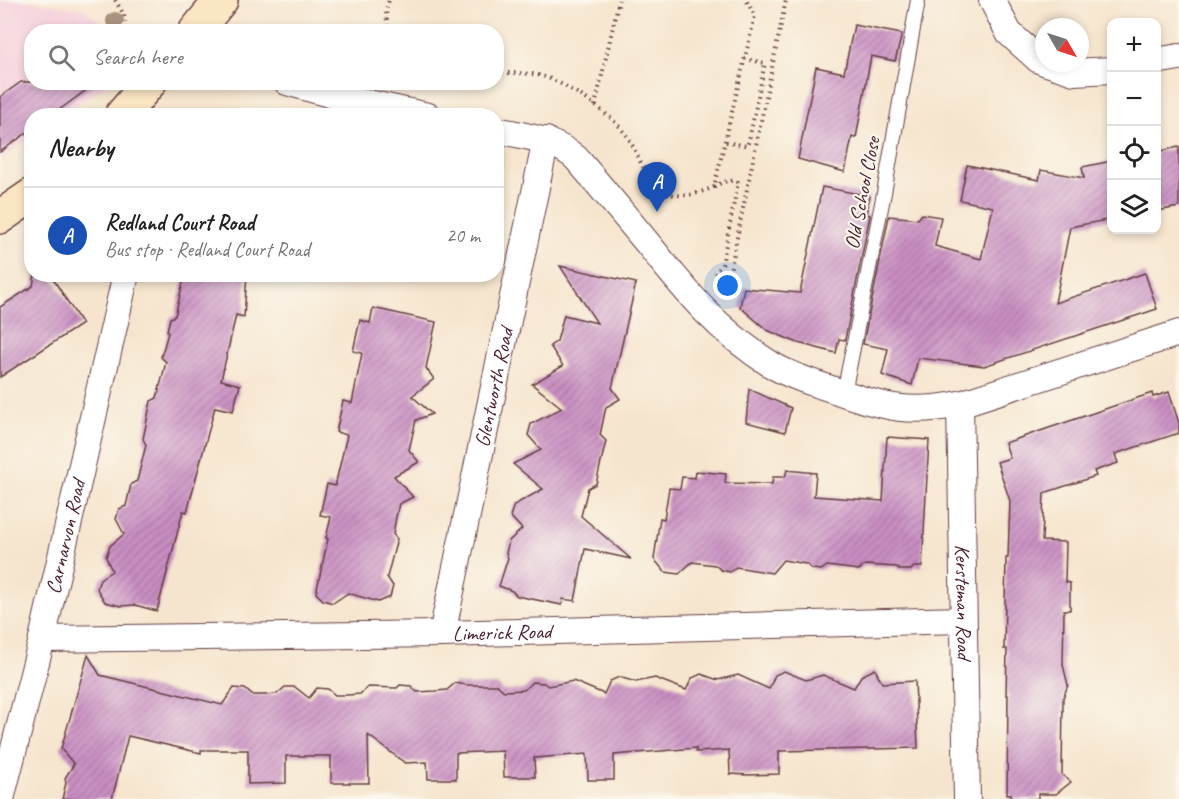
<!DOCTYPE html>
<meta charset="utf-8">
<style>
:root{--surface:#fff;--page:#f2f2f2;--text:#222;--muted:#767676;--line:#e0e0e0;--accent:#db2777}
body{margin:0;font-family:Caveat,sans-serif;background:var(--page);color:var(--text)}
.controls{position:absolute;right:18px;top:18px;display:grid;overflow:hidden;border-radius:12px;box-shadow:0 3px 9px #0003}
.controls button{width:54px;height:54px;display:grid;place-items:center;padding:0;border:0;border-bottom:2px solid var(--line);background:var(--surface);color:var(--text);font:30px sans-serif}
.compass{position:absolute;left:1035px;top:18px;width:54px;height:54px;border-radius:50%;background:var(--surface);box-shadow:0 3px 9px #0003;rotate:129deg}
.you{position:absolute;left:728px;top:286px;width:21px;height:21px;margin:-15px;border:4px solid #fff;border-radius:50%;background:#1a73e8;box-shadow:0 0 0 9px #1a73e833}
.badge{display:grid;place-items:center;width:39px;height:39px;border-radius:50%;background:var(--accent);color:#fff;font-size:20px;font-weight:700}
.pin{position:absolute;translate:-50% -50px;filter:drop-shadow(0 2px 3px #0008)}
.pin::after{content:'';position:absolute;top:32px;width:21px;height:18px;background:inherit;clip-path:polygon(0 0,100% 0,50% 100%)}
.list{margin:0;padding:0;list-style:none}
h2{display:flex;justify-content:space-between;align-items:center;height:78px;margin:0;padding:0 24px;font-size:26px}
h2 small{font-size:20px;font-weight:400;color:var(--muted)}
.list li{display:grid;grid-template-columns:39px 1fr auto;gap:18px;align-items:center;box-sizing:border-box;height:96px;padding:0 24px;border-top:2px solid var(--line)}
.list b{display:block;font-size:22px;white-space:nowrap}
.list p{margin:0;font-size:20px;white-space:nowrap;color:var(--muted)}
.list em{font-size:20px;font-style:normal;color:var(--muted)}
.icon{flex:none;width:33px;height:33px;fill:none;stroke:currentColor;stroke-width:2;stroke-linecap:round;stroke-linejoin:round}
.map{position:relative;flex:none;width:1179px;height:799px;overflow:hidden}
.search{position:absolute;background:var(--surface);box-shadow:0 3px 9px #0003;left:24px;top:24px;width:480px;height:66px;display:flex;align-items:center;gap:15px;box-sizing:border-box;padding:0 21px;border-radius:24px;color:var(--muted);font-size:22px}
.panel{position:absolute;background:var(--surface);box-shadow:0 3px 9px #0003;left:24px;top:108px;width:480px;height:174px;border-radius:24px}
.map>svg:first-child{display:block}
.built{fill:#f5cfdb}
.building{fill:url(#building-hatch)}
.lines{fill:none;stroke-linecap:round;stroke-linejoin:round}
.lane-casing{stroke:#643d43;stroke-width:16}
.street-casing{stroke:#643d43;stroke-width:28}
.secondary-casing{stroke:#643d43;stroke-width:36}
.path{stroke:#643d43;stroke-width:4;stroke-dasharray:1.5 4.5;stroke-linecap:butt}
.lane{stroke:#fff;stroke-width:14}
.street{stroke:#fff;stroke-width:26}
.secondary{stroke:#fbe6c3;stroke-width:33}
.tree{fill:#a8917e}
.labels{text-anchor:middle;stroke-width:4.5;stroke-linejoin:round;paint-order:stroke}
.street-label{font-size:21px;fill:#4a1f2b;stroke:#fbf7ec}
</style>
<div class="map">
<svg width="1179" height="799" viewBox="0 0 1179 799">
<defs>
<pattern id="building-hatch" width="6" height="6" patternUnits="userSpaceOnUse" patternTransform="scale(1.5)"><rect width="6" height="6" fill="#c98ec2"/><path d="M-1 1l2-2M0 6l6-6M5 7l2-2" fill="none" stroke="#a5739e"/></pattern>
</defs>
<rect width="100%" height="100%" fill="#fbf7ec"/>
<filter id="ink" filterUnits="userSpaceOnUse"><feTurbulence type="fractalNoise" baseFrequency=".0167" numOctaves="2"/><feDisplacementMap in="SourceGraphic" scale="12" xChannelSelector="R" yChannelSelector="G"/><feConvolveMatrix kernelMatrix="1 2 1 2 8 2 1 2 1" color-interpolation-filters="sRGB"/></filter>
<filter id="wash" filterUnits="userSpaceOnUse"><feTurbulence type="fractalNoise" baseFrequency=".008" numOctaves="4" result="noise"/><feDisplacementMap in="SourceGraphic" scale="24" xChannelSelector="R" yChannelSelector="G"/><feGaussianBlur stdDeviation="1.35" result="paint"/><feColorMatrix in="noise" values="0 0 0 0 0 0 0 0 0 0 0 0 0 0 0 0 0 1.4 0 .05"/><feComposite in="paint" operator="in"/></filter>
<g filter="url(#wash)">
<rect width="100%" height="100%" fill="#f6e5ce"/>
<polygon class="built" points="0,0 24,0 82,9 103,23 105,31 32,32 32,82 108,83 62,115 32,116 31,137 0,160"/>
<g id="blocks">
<g class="building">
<polygon points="854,25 902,34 895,61 871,56 856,138 852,137 845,172 798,159 816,67 844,73"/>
<polygon points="21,82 97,82 51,116 32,116 32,129 0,152 0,97"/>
<polygon points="1179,147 1179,207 1156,211 1156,152"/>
<polygon points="1112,161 1112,219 1070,227 1055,303 1145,273 1157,309 984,366 918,358 912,385 882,375 888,349 863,344 889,216 918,219 922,214 941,217 935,246 981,259 993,207 960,200 967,165 1039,180 1041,170 1084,178 1082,167"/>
<polygon points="822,187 870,196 866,214 870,215 845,340 839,339 836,353 798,343 767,330 740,307 744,288 800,293"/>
<polygon points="560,266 636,283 612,388 620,399 606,407 600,435 606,441 596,484 588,488 581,516 631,559 585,549 575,601 563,599 562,605 517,596 512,591 499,586 508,558 506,553 509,541 522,529 510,516 514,505 543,489 513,464 541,450 528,435 531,424 562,408 532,384 563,366 550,346 557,341 564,315 597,323"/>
<polygon points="35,274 50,274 82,324 0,377 0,307 33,286"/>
<polygon points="185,274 247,274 244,317 236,315 221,380 240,385 233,411 215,407 187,512 183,511 157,611 135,605 121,606 105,602 97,589 100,579 112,571 106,557 110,546 124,534 116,519 119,509 126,506 131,484 137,481 146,445 143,439 151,401 157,398 166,362 161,357 168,333 167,331 170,318 175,316"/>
<polygon points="373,308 436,322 426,368 434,379 412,396 432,414 416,420 409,450 419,462 394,476 413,497 399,504 396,517 393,534 397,539 387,577 393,586 390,597 378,602 348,593 333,603 323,600 316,593 328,539 326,538 331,517 320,515 327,484 335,486 347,435 336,432 343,401 352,403 362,353 353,351 360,320 370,323"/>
<polygon points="749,389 791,408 785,432 746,422"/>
<polygon points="1169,392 1179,423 1179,433 1115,454 1118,463 1094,471 1096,476 1044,493 1042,541 1066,542 1065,582 1070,583 1070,610 1064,610 1063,665 1068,685 1063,698 1062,775 1071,782 1056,794 1038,794 1038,799 1011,799 1011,794 1007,794 1008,695 1006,695 1007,649 1004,649 1006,558 1008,558 1010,501 997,462 1010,458 1005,443 1152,393 1153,397"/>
<polygon points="887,437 929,440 922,567 914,567 911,570 899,570 897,567 865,565 859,570 827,566 821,570 812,569 806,564 783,560 772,573 736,567 730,572 721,570 715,565 692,562 679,574 665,572 654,559 660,518 664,519 669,488 680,489 682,477 695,478 696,471 726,474 725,483 772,484 773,477 785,477 787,470 816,473 814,496 883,501"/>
<polygon points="88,655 100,675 222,705 234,688 245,689 252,695 264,695 277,694 285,687 295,687 309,698 317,688 328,689 335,695 348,695 360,694 368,687 397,688 400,685 411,686 417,692 436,691 447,690 455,683 467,685 497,685 504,691 524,690 532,682 544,683 548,686 573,681 604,694 610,681 619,677 636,682 655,678 686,690 692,678 701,674 718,680 738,675 769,689 775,675 784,671 806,680 823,675 854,688 861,676 875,669 882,683 915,681 918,748 779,751 779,774 748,775 730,774 729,750 696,752 696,748 614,755 614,780 588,780 587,754 534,758 535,777 504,777 503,751 456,753 456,779 428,779 427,762 405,763 368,735 369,783 331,783 331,756 286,756 286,783 248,784 248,750 201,750 201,753 128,736 112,799 62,799 66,783 65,778 74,764 61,749"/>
</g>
</g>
</g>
<g filter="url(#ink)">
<use href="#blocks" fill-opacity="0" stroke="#643d43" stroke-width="1.5"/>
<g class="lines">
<g class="lane-casing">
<polyline id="lane" points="844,393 884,193 918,0"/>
</g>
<g class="street-casing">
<g id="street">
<polyline points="992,0 1009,33 1039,60 1044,62"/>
<polyline points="1156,61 1179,57"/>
<polyline points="1047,63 1074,72 1112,70"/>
<polyline points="287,82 336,96 428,116"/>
<path d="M 496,130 C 525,136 554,139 576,158 C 601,187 625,216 649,245 C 687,293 719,332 772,365 C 792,377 817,384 840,392 C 886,408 911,414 960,404 L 1179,333"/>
<path id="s1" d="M 960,404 L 967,799"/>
<path id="s2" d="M 442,634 L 546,140"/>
<path id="s3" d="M 42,639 L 442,634 L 962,620"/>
<path id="s4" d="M 1,799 L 42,639 L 126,274"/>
</g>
</g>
<g class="secondary-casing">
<g id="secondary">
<polyline points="195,32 221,0"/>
<polyline points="121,116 150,82"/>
<polyline points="0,217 32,195"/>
</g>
</g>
<g class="path">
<polyline points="115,0 124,15 126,32"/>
<polyline points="388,32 386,11 389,0"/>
<path d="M 496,72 C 511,74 528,72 542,76 C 567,83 613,115 627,136 C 637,151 646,181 661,190 C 678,200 698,194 714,187 L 755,16 L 746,0"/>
<polyline points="595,106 619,0"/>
<polyline points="726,142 747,146 749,140 765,63 745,59"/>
<path d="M 714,187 C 722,182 729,179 738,182 L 722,265 L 715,274"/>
<polyline points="726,291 786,0"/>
</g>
<use href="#lane" class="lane"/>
<use href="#street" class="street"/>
<use href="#secondary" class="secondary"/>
</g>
<circle class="tree" cx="115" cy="21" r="9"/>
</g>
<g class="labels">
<g class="street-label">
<text transform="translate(862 193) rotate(-79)" y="7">Old School Close</text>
<text dy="7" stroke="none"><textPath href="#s2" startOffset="252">Glentworth Road</textPath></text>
<text dy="7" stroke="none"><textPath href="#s4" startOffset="270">Carnarvon Road</textPath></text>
<text dy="7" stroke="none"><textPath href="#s1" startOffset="198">Kersteman Road</textPath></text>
<text dy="7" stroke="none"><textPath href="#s3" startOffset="460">Limerick Road</textPath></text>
</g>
</g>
</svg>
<div class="controls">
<button>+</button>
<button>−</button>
<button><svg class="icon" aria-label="locate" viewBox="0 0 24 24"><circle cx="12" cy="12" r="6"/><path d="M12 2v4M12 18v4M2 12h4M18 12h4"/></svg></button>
<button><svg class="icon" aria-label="layers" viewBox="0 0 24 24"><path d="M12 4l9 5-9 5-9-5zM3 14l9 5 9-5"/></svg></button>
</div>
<svg class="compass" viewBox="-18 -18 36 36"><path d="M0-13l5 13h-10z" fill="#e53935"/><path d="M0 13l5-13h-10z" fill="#767676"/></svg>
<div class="you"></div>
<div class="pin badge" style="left:657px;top:212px;background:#1a4fb4">A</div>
<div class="search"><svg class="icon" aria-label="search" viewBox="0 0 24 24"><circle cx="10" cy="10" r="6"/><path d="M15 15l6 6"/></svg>Search here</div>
<section class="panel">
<h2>Nearby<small></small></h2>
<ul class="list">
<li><span class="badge" style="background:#1a4fb4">A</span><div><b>Redland Court Road</b><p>Bus stop · Redland Court Road</p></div><em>20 m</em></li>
</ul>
</section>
</div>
